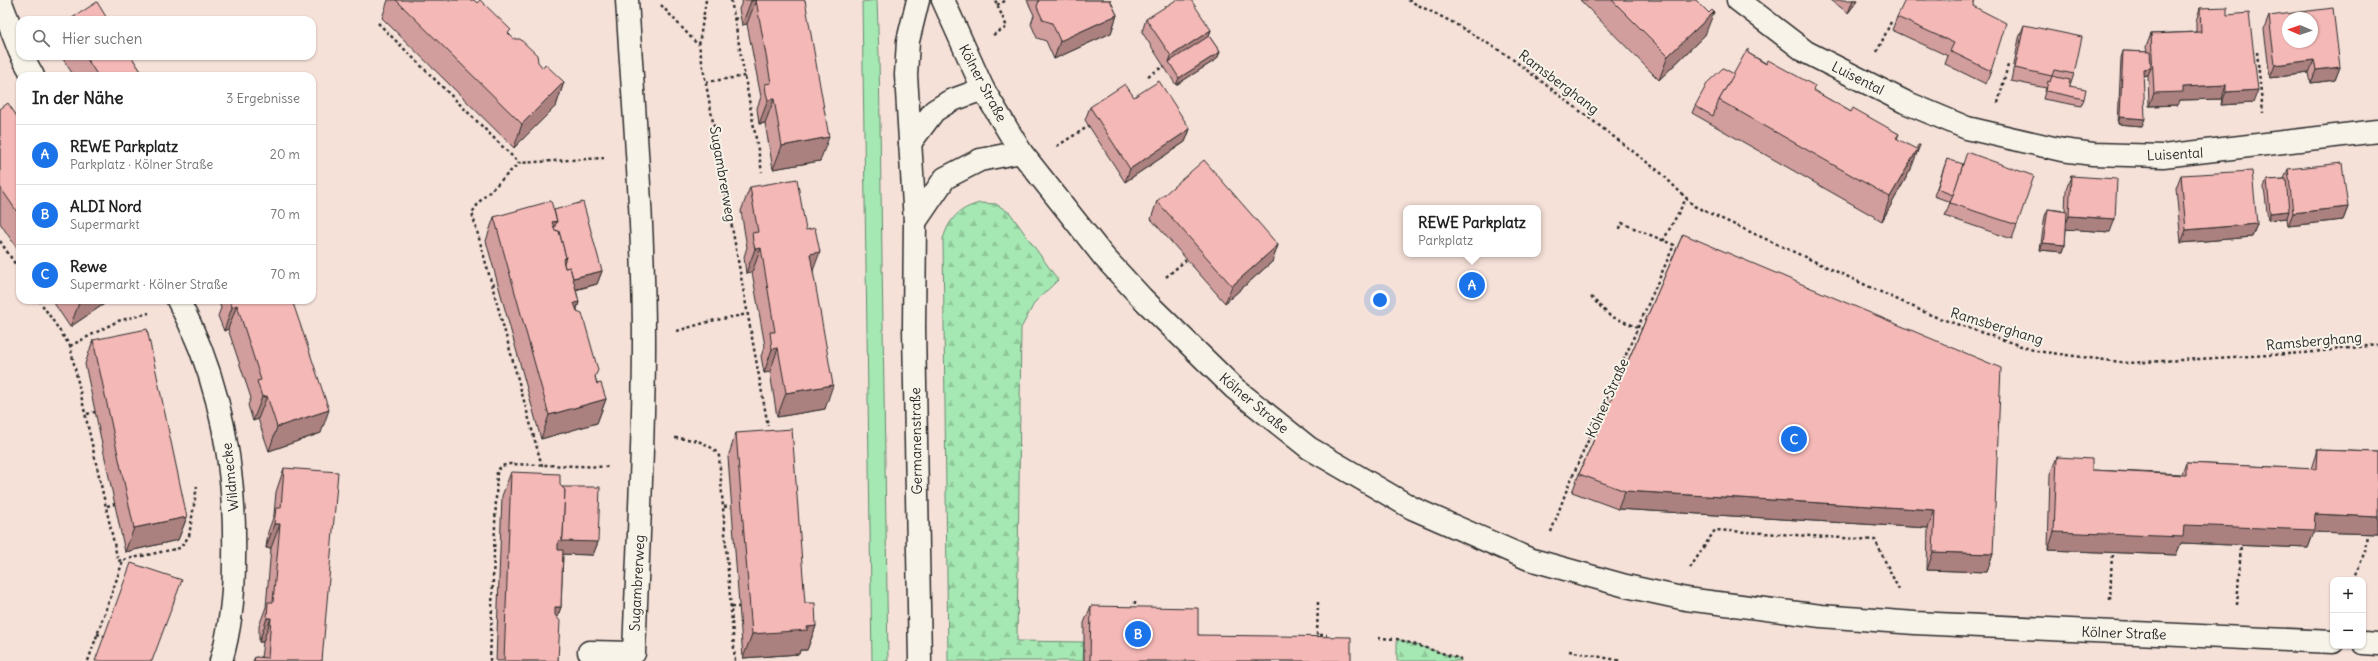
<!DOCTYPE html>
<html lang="de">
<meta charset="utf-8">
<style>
:root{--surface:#fff;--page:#f2f2f2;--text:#222;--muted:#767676;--line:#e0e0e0;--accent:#1a73e8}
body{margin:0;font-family:Delius,sans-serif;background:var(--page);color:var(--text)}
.controls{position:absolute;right:12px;bottom:12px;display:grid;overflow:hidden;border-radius:8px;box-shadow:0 1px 3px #0004}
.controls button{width:36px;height:36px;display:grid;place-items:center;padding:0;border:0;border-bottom:1px solid var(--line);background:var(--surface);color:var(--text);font:20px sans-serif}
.compass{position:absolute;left:2282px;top:12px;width:36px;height:36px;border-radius:50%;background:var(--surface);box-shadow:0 1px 3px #0004;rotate:272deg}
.you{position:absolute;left:1380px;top:300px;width:14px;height:14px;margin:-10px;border:3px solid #fff;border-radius:50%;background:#1a73e8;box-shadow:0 0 0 6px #1a73e833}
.badge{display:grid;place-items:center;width:26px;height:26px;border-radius:50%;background:var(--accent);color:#fff;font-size:13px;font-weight:700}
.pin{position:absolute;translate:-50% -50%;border:2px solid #fff;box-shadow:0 1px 4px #0006}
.popup{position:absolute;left:1403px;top:205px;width:138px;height:52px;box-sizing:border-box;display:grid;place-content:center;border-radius:8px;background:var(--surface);filter:drop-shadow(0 1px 3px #0005);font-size:13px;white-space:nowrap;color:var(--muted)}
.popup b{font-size:15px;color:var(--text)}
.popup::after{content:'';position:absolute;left:50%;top:100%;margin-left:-8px;border:8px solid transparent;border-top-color:var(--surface)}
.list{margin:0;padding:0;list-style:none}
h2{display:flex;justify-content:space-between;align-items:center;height:52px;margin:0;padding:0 16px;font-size:17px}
h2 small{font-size:13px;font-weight:400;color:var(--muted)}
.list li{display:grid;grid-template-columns:26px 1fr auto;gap:12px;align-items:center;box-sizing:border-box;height:60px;padding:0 16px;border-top:1px solid var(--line)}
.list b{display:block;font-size:15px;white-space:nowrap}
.list p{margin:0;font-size:13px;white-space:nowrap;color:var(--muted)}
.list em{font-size:13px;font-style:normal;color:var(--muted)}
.icon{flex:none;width:22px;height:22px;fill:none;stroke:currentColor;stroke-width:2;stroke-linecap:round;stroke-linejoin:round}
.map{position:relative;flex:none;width:2378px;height:661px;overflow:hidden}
.search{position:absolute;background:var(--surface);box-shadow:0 1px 3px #0004;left:16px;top:16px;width:300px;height:44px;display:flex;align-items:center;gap:10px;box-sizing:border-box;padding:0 14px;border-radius:12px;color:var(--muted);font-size:15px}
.panel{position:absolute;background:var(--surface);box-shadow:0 1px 3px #0004;left:16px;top:72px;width:300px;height:232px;border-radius:12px}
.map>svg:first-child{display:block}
.grass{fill:#a5e8b3;stroke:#688a6f}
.forest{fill:url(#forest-firs);stroke:#688a6f}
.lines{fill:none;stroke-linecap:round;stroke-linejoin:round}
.minor-casing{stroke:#2b2b2b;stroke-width:25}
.major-casing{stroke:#2b2b2b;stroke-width:25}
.path{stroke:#2b2b2b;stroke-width:2.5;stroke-dasharray:3 3;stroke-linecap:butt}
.minor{stroke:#f7f3e8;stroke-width:22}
.major{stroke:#f7f3e8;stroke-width:22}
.wall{fill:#d29e9d;stroke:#2b2b2b}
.shaded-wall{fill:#ab817f;stroke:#2b2b2b}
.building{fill:#f4b8b6;stroke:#2b2b2b;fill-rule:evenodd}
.labels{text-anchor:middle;stroke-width:4;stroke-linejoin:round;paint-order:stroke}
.street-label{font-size:14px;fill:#2b2b2b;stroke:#f7f3e8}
</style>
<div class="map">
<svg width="2378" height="661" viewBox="0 0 2378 661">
<defs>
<pattern id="forest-firs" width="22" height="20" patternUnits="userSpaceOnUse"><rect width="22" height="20" fill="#a5e8b3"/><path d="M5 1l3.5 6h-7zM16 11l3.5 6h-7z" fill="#8ec79a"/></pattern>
</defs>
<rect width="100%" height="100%" fill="#f6e1d9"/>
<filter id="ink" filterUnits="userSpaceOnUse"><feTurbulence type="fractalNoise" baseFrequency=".025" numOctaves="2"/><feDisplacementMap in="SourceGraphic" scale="8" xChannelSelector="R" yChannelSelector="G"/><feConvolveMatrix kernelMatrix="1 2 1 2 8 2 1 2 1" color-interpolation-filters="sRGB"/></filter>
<g filter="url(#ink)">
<polygon class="grass" points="877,0 879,56 888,661 872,661 862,2"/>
<g class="forest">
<path d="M 980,203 L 996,204 L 1010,213 L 1058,280 L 1035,302 L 1021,328 L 1017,641 L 1084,642 L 1083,661 L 948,661 L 943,239 C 949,219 959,208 980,203 Z"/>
<polygon points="1397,639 1461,659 1461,661 1397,661"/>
</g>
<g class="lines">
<g class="minor-casing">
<g id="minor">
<polyline points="0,0 20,52"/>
<polyline points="918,0 908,41 906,75 915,222 914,328 920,661"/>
<polyline points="1738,0 1806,52 1905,102 1967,128 2062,150 2093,154 2163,156 2378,131"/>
<polyline points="22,56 33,76"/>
<polyline points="910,143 934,111 950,101 983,89"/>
<polyline points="915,222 945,178 980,160 1021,152"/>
<path d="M 178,300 C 221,380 236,469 234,559 C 234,594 231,627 221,661"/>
<path d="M 589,652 L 634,653 C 638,549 644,445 644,341 C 644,227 634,113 627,0"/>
</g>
</g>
<g class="major-casing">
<g id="major">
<polyline points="943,0 983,89 1021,152 1104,257 1142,298 1234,388 1309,448 1412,508 1529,559 1626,586 1686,599 1821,616 1915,623 2333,642"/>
<polyline points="2363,643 2378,644"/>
</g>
</g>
<g class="path">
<polyline points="706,0 699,45 768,426"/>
<polyline points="731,0 762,172"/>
<polyline points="1408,0 1452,22 1507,55 1661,173 1694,206 1933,316 2036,351 2128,363 2304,353 2378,345"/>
<polyline points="661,5 698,45"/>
<polyline points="997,5 1007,0"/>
<polyline points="734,19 741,17"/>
<polyline points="378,23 519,163"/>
<polyline points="993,35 1007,27 995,0"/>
<polyline points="1877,52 1891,22"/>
<polyline points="2257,52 2263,113"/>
<polyline points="1148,76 1164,66"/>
<polyline points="706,82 745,76"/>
<polyline points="1998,103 2008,65"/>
<polyline points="1057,146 1089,126"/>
<polyline points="0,241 20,271"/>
<polyline points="1663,241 1687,197"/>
<polyline points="1166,277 1186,260"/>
<polyline points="492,285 497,283"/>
<polyline points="1591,297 1610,316 1642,329"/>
<polyline points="39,300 70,346 118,561 180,548 189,536 197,486"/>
<polyline points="677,331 711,321 748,314"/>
<polyline points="70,346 118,321 149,313"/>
<polyline points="87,414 95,412"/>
<path d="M 675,438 C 692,439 709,441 719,456 L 735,661"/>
<polyline points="542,466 472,213 480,201 519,163 604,158"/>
<polyline points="107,506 115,504"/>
<polyline points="724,507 731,506"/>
<polyline points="1551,532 1567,489 1674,245 1622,223 1619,231"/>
<polyline points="1690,568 1715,530 1875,540 1899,590"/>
<polyline points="2354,580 2365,551 2367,534"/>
<polyline points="2110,600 2112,553"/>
<polyline points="1135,601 1135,610"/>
<polyline points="1318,602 1317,635 1327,635"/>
<polyline points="2237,605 2241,545"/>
<polyline points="731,607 739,607"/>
<polyline points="97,634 104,636"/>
<polyline points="1378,638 1397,639 1461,659"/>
<polyline points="1569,651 1622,661"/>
<polyline points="88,661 123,561"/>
<polyline points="490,661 497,472 501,466 510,464 610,467"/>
</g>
<use href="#minor" class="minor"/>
<use href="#major" class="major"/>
</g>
<g class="wall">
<polygon points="388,0 474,0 510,35 543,68 564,82 556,106 514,148 382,18"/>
<polygon points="743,0 805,0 820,161 773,169 765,123 759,124 757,108 761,97 747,24 742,25 739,9"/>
<polygon points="1027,0 1110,0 1117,15 1111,33 1054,59 1046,41 1037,38 1031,24 1034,15"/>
<polygon points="1580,0 1696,0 1705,35 1659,80"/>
<polygon points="1831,0 1858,0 1848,13"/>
<polygon points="1973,6 1991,71 1986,84 1945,64 1948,56 1892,30 1897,17"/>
<polygon points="2200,8 2227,15 2253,103 2221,105 2222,99 2180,100 2178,105 2149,106 2148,75 2143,75 2142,126 2118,124 2121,58 2123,51 2147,52 2146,47 2151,34 2196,32 2196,21"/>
<polygon points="2269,16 2340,67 2335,80 2311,83 2309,73 2270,78 2264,29"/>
<polygon points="1146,19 1211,30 1209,36 1220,52 1217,59 1176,85 1142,32"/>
<polygon points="2024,25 2074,74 2070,86 2084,99 2081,106 2043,99 2046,88 2011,81 2019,38"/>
<polygon points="1748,53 1851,112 1899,134 1897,139 1911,169 1882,221 1692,113 1695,106 1734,74"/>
<polygon points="61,56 131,56 142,73 149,76 74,76"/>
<polygon points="1134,97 1190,129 1185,142 1125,182 1085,120 1090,107"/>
<polygon points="0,109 20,121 20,253 0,223"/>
<polygon points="1947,159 2017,225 2012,239 1945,216 1950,202 1934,196"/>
<polygon points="2288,169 2348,207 2343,220 2288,226 2287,218 2268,220 2264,187 2267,180 2284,179"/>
<polygon points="2181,175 2257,224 2252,237 2181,243 2176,188"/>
<polygon points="2071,176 2110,232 2066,229 2065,245 2063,252 2040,250 2045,216 2048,209 2065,211 2066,190"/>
<polygon points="750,187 813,270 825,409 777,417 770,372 764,373 761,356 765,346 752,272 746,273 744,257 747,247 741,211"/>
<polygon points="1157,201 1278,245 1272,262 1225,303 1151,219"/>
<polygon points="554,210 602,271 597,284 576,290 579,302 577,309 597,384 606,399 597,423 541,439 486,241 494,217"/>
<polygon points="1683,234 1993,554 1987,572 1927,570 1928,528 1618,509 1572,492 1579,474"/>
<polygon points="52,300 110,300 70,327"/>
<polygon points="218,300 292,300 321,433 269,451 258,419 253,421 248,405 251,398 228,329 224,331 218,316 221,308"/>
<polygon points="93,340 187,517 178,540 125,552 85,364"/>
<polygon points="736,433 805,603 816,626 807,650 800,650 799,654 743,658 728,457"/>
<polygon points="2317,450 2378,452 2378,534 2314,532 2308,548 2181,543 2176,555 2048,550 2050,474 2057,457 2092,470 2182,474 2186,463 2311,469"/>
<polygon points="284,468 322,661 253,661 255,657 261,658 263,642 259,642 259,626 266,607 271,548 266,548 268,532 274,515 276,492"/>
<polygon points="511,472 560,485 598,542 593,555 563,554 561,607 557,618 558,661 496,661 502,496"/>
<polygon points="1091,606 1198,635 1351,661 1084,661 1084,623"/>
</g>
<g class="shaded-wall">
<polygon points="756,0 747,24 742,25 751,1"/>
<polygon points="1853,0 1858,0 1848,13"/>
<polygon points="1714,12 1705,35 1659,80 1668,56"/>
<polygon points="1117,15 1111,33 1054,59 1060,41"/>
<polygon points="1211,30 1206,43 1169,62 1171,56"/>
<polygon points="1220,52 1217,59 1176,85 1179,78"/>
<polygon points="2314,60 2309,73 2270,78 2275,65"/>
<polygon points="2340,67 2335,80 2311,83 2316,70"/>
<polygon points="2151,68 2148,75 2140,76 2143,69"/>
<polygon points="564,82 556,106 514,148 522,124"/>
<polygon points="2226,85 2222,99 2180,100 2178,105 2149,106 2154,93 2183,87"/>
<polygon points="2258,90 2253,103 2221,105 2226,92"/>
<polygon points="774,99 765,123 759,124 768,100"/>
<polygon points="2120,117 2145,119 2142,126 2118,124"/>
<polygon points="1190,129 1185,142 1125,182 1130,169"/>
<polygon points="829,137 820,161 773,169 782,146"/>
<polygon points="1920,145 1911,169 1882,221 1890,197"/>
<polygon points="2348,207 2343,220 2288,226 2293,213"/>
<polygon points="2289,211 2287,218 2268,220 2270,213"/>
<polygon points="2069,216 2115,219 2110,232 2064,229"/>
<polygon points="557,221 550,239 552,222"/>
<polygon points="2257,224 2252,237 2181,243 2186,230"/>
<polygon points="2043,243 2065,245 2063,252 2040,250"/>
<polygon points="1278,245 1272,262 1225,303 1232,286"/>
<polygon points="761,248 752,272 746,273 755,249"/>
<polygon points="820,252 811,276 810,254"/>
<polygon points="602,271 597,284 561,293 566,280"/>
<polygon points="83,300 110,300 70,327 79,303"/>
<polygon points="579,302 571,326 574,303"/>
<polygon points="237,305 228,329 224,331 232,307"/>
<polygon points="778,348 770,372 764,373 772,349"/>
<polygon points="833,385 825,409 777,417 786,393"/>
<polygon points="267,396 258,419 253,421 262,397"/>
<polygon points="606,399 597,423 541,439 549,415"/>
<polygon points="329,410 321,433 269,451 277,427"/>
<polygon points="1625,491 1935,510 1928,528 1618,509"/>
<polygon points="2315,514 2378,517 2378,534 2314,532 2308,548 2181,543 2176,555 2048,550 2054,532"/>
<polygon points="187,517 178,540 125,552 134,528"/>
<polygon points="274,524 280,524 271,548 266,548"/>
<polygon points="563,537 598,542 593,555 557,554 558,542"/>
<polygon points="1933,552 1993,554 1987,572 1927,570"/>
<polygon points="555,607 561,607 552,631"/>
<polygon points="267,618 271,618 263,642 259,642"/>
<polygon points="816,626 807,650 800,650 799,654 743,658 752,634 807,627"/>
</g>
<g class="building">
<polygon points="396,0 474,0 477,3 480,0 511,30 508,33 514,39 520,39 537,55 538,62 543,68 545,64 564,82 522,124"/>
<polygon points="751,0 805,0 829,137 782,146 774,99 768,100 766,93 765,84 771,83 756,0 751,1"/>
<polygon points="1039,0 1110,0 1117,15 1060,41 1052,23 1043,20 1037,7"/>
<polygon points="1176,0 1191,0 1211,30 1171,56 1146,19"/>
<polygon points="1612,0 1696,0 1709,13 1712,10 1714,12 1668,56"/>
<polygon points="1905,0 1975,0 1973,6 2006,23 1991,71 1950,51 1954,43 1897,17"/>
<polygon points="97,2 108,20 69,20"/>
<polygon points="2227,7 2227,15 2249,13 2258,90 2226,92 2226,85 2183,87 2183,92 2154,93 2151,34 2201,32 2200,8"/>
<path d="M 2333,8 L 2340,67 L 2316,70 L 2314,60 L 2275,65 L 2269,16 ZM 2288,18 L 2312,18 L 2312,42 L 2288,42 Z"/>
<polygon points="2024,25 2082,37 2074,74 2054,70 2052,76 2015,68"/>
<polygon points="1209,36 1220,52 1179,78 1169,62"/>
<polygon points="1748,48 1748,53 1766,64 1768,60 1815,86 1813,90 1851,112 1853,108 1899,134 1896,138 1916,149 1918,145 1920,145 1890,197 1719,100"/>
<polygon points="2123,51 2150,52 2151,68 2143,69 2145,119 2120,117"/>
<polygon points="85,56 131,56 142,73 145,71 149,76 98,76"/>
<polygon points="1723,68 1734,74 1719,100 1713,116 1695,106 1708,82"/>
<polygon points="2052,76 2070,80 2069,86 2086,89 2084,99 2046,91 2048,81 2050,82"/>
<polygon points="1159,81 1190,129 1130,169 1090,107 1125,84 1134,97"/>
<polygon points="8,103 20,121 20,216 0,187 0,109"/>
<polygon points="1967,152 2034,176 2017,225 1950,203"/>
<polygon points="1947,159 1963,164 1953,195 1937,189"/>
<polygon points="1204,160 1278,245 1232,286 1157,201"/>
<polygon points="2342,163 2348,207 2293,213 2288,169"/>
<polygon points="2252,171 2257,224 2186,230 2181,175"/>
<polygon points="2071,176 2117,179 2115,219 2069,216"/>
<polygon points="797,179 806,230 815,228 820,252 810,254 833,385 786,393 778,348 772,349 770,332 775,332 761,248 755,249 753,241 752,233 758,232 750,187"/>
<polygon points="2286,179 2289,211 2270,213 2267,180"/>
<polygon points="551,201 557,221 552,222 555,230 559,231 566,257 563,260 565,268 570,267 579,302 574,303 577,311 582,313 598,370 595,377 597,384 601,383 606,399 549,415 494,217"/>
<polygon points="583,202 602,271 573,278 570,267 565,268 564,263 566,257 559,231 555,230 554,228 557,221 554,210"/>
<polygon points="2048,209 2067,212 2065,245 2043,243"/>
<polygon points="1683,234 2001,368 1993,554 1933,552 1935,510 1625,491 1579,474"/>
<polygon points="77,300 83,300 79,303"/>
<polygon points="230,300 292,300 329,410 277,427 267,396 262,397 257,381 261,380 237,305 232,307"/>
<polygon points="147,329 187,517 134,528 93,340"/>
<polygon points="792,429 805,603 815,603 816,626 807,627 808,630 752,634 736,433"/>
<polygon points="2317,450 2378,452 2378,517 2315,514 2314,530 2184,525 2183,537 2054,532 2057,457 2092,459 2092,470 2186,475 2186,463 2316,469"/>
<polygon points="284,468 338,472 322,661 254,661 255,657 268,658 271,618 267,618 268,602 273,602 280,524 274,524 276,508 281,508"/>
<polygon points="511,472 560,474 560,485 565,490 563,537 558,542 558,550 563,550 561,607 555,607 555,615 560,621 558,661 504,661"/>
<polygon points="562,487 600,487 598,542 562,541 563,537 565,490"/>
<polygon points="131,563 182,580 152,661 95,661"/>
<polygon points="1091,606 1198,608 1198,635 1351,637 1351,661 1090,661"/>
</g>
</g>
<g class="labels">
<g class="street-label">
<text transform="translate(1858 78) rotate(27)" y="5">Luisental</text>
<text transform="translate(1559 82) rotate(37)" y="5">Ramsberghang</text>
<text transform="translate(983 83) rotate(62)" y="5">Kölner Straße</text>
<text transform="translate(2175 154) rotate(-3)" y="5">Luisental</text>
<text transform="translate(723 174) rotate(80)" y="5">Sugambrerweg</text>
<text transform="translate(1997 326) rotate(17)" y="5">Ramsberghang</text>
<text transform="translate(2314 341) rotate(-5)" y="5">Ramsberghang</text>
<text transform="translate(1607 398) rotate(-66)" y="5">Kölner Straße</text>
<text transform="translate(1254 403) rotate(40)" y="5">Kölner Straße</text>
<text transform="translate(916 441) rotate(-91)" y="5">Germanenstraße</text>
<text transform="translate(230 477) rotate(-96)" y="5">Wildmecke</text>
<text transform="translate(637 583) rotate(-87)" y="5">Sugambrerweg</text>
<text transform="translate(2124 633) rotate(2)" y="5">Kölner Straße</text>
</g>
</g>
</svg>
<div class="controls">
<button>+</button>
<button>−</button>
</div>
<svg class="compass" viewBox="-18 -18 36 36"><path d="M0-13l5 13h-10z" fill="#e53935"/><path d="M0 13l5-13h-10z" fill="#767676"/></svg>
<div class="you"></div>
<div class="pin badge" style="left:1472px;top:285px">A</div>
<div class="popup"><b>REWE Parkplatz</b>Parkplatz</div>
<div class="pin badge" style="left:1138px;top:634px">B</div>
<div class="pin badge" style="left:1794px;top:439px">C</div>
<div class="search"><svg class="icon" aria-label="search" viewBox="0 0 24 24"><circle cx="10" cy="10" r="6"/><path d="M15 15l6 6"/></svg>Hier suchen</div>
<section class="panel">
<h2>In der Nähe<small>3 Ergebnisse</small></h2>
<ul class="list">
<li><span class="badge">A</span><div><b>REWE Parkplatz</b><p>Parkplatz · Kölner Straße</p></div><em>20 m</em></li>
<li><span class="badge">B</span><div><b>ALDI Nord</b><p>Supermarkt</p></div><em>70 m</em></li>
<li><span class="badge">C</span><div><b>Rewe</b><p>Supermarkt · Kölner Straße</p></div><em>70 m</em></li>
</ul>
</section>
</div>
